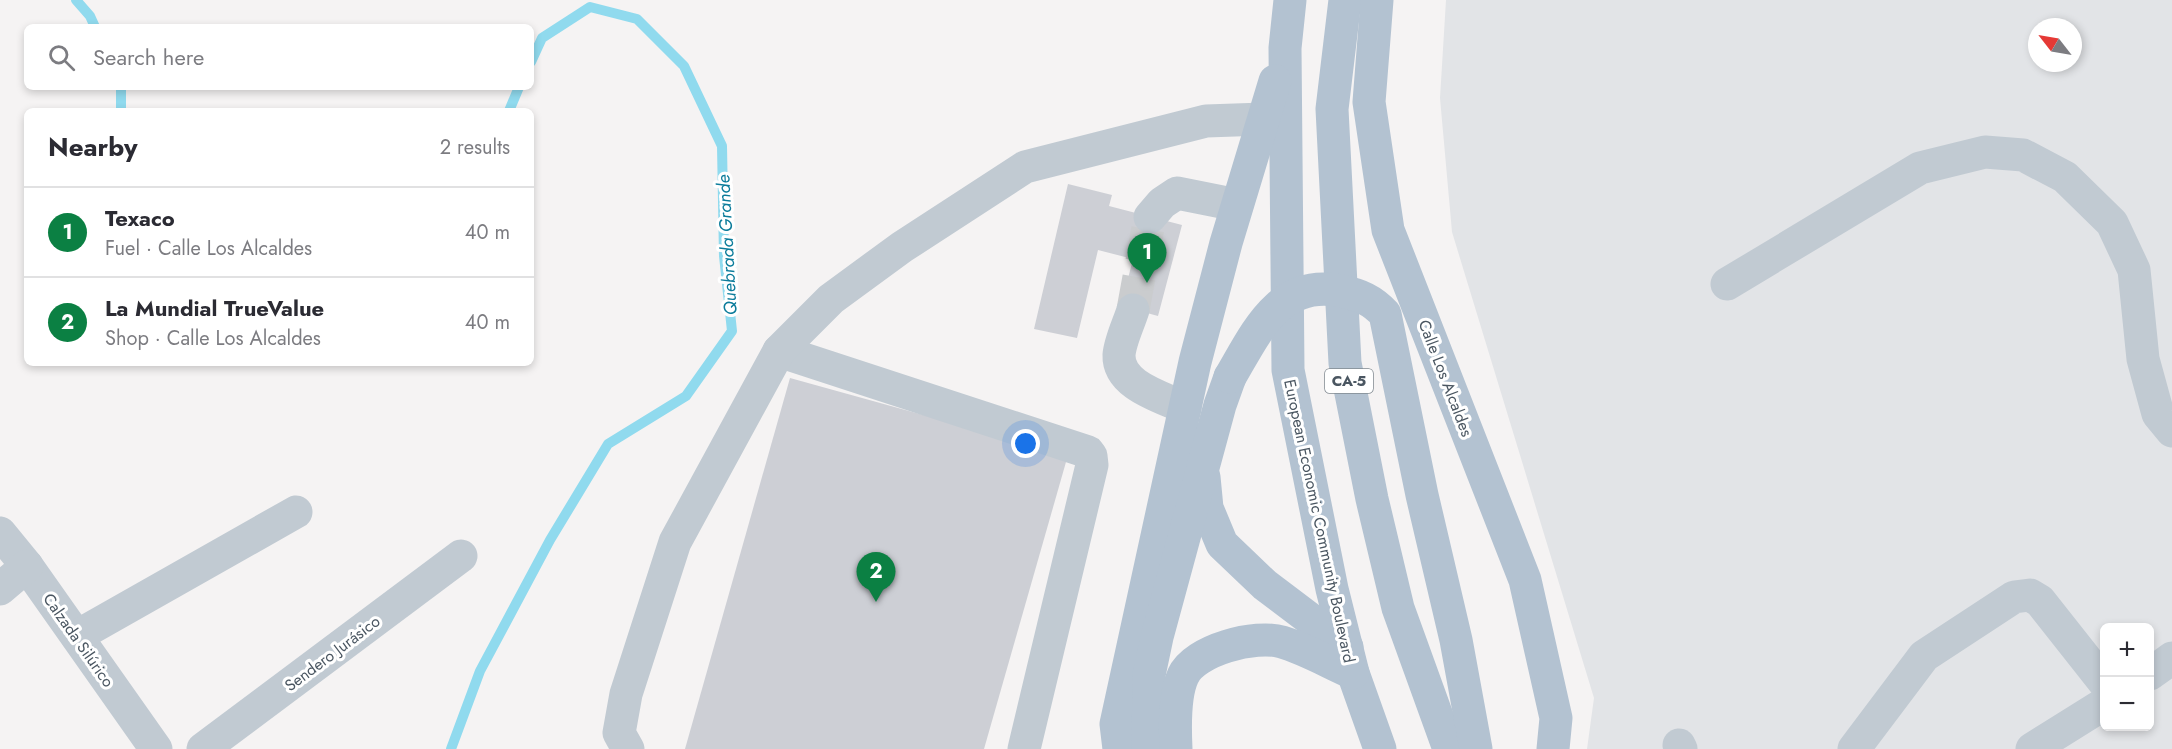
<!DOCTYPE html>
<meta charset="utf-8">
<style>
:root{--surface:#fff;--page:#f7f7f7;--text:#2b2b33;--muted:#7c7c81;--line:#e1e1e2;--accent:#0b8043}
body{margin:0;font-family:Jost,sans-serif;background:var(--page);color:var(--text)}
.controls{position:absolute;right:18px;bottom:18px;display:grid;overflow:hidden;border-radius:9px;box-shadow:0 3px 9px #0003}
.controls button{width:54px;height:54px;display:grid;place-items:center;padding:0;border:0;border-bottom:2px solid var(--line);background:var(--surface);color:var(--text);font:30px sans-serif}
.compass{position:absolute;left:2028px;top:18px;width:54px;height:54px;border-radius:50%;background:var(--surface);box-shadow:0 3px 9px #0003;rotate:301deg}
.you{position:absolute;left:1026px;top:444px;width:21px;height:21px;margin:-15px;border:4px solid #fff;border-radius:50%;background:#1a73e8;box-shadow:0 0 0 9px #1a73e833}
.badge{display:grid;place-items:center;width:39px;height:39px;border-radius:50%;background:var(--accent);color:#fff;font-size:20px;font-weight:700}
.pin{position:absolute;translate:-50% -50px;filter:drop-shadow(0 2px 3px #0008)}
.pin::after{content:'';position:absolute;top:32px;width:21px;height:18px;background:inherit;clip-path:polygon(0 0,100% 0,50% 100%)}
.list{margin:0;padding:0;list-style:none}
h2{display:flex;justify-content:space-between;align-items:center;height:78px;margin:0;padding:0 24px;font-size:26px}
h2 small{font-size:20px;font-weight:400;color:var(--muted)}
.list li{display:grid;grid-template-columns:39px 1fr auto;gap:18px;align-items:center;box-sizing:border-box;height:90px;padding:0 24px;border-top:2px solid var(--line)}
.list b{display:block;font-size:22px;white-space:nowrap}
.list p{margin:0;font-size:20px;white-space:nowrap;color:var(--muted)}
.list em{font-size:20px;font-style:normal;color:var(--muted)}
.icon{flex:none;width:33px;height:33px;fill:none;stroke:currentColor;stroke-width:2;stroke-linecap:round;stroke-linejoin:round}
.map{position:relative;flex:none;width:2172px;height:749px;overflow:hidden}
.search{position:absolute;background:var(--surface);box-shadow:0 3px 9px #0003;left:24px;top:24px;width:510px;height:66px;display:flex;align-items:center;gap:15px;box-sizing:border-box;padding:0 21px;border-radius:9px;color:var(--muted);font-size:22px}
.panel{position:absolute;background:var(--surface);box-shadow:0 3px 9px #0003;left:24px;top:108px;width:510px;height:258px;border-radius:9px}
.map>svg:first-child{display:block}
.airport{fill:#e2e4e7;fill-rule:evenodd}
.lines{fill:none;stroke-linecap:round;stroke-linejoin:round}
.stream{stroke:#90daee;stroke-width:10}
.building{fill:#cdcfd5}
.minor-tunnel{stroke:#caccce;stroke-width:33;stroke-dasharray:33 16;stroke-linecap:butt}
.minor{stroke:#c1cad2;stroke-width:33}
.major{stroke:#b3c2d1;stroke-width:33}
.major-bridge{stroke:#b3c2d1;stroke-width:33}
.labels{text-anchor:middle;stroke-width:6;stroke-linejoin:round;paint-order:stroke}
.shield{fill:#fff;stroke:#808990;stroke-width:1.5}
.shield-label{font-size:15px;font-weight:bold;fill:#4a5661}
.street-label{font-size:16px;fill:#4a5661;stroke:#fff}
.water-label{font-size:18px;font-style:italic;fill:#0c7c9b;stroke:#fff}
</style>
<div class="map">
<svg width="2172" height="749" viewBox="0 0 2172 749">
<rect width="100%" height="100%" fill="#f5f3f3"/>
<path class="airport" d="M 1446,0 L 2172,0 L 2172,749 L 1587,749 L 1594,698 L 1452,232 L 1440,98 ZM 2037,27 L 2073,27 L 2073,63 L 2037,63 ZM 2104,628 L 2150,628 L 2150,726 L 2104,726 Z"/>
<g class="lines">
<g class="stream">
<polyline points="76,0 90,16 95,27"/>
<polyline points="121,87 121,111"/>
<polyline points="509,111 519,87"/>
<polyline points="451,749 480,671 550,540 608,444 686,396 732,331 724,256 722,146 684,66 637,19 590,7 542,38 531,62"/>
</g>
</g>
<g class="building">
<polygon points="1068,184 1112,195 1109,206 1182,225 1158,316 1121,306 1133,259 1098,250 1077,338 1034,329"/>
<polygon points="790,378 1068,455 984,749 685,749"/>
</g>
<g class="lines">
<polyline class="minor-tunnel" points="1133,310 1150,217"/>
<g class="minor">
<polyline points="1150,217 1162,203 1177,193 1237,205"/>
<polyline points="1727,284 1920,168 1985,152 2023,155 2065,177 2112,223 2134,270 2143,359 2158,414 2172,431"/>
<path d="M 1133,310 C 1129,323 1120,341 1119,355 C 1118,386 1163,397 1185,408"/>
<polyline points="779,351 1088,452 1091,456 1092,465 1024,749"/>
<polyline points="0,533 27,566 156,749"/>
<polyline points="0,589 27,566"/>
<polyline points="77,636 296,512"/>
<polyline points="2150,674 2172,658"/>
<polyline points="1679,745 1681,749"/>
<polyline points="203,749 461,556"/>
<polyline points="628,749 619,733 626,694 675,542 779,351 831,299 902,247 1025,167 1206,121 1264,119"/>
<polyline points="1854,749 1924,656 2014,597 2030,595 2040,601 2104,682"/>
<polyline points="2032,749 2104,704"/>
</g>
<g class="major">
<polyline points="1290,0 1285,48 1288,370 1332,589 1353,673 1380,749"/>
<polyline points="1345,0 1332,109 1345,363 1372,499 1398,608 1449,749"/>
<polyline points="1377,0 1369,102 1388,230 1525,580 1556,718 1553,749"/>
<polyline points="1204,477 1207,508 1222,544 1265,585 1347,647"/>
<polyline points="1119,749 1116,724 1195,362 1226,243 1275,81"/>
<polyline points="1148,749 1149,675 1157,637 1220,405 1230,377"/>
<path d="M 1176,749 C 1175,728 1174,695 1183,676 C 1194,650 1256,634 1282,642 C 1306,649 1330,663 1353,673"/>
</g>
<path class="major-bridge" d="M 1230,377 C 1256,333 1279,278 1341,291 C 1360,295 1372,300 1385,314 L 1422,495 L 1456,640 L 1476,749"/>
</g>
<g class="labels">
<rect class="shield" x="1325" y="369" width="48" height="24" rx="4.5"/>
<g class="shield-label">
<text x="1349" y="386">CA-5</text>
</g>
<g class="street-label">
<text transform="translate(1446 378) rotate(69)" y="6">Calle Los Alcaldes</text>
<text transform="translate(1320 521) rotate(78)" y="6">European Economic Community Boulevard</text>
<text transform="translate(79 640) rotate(55)" y="6">Calzada Silúrico</text>
<text transform="translate(332 653) rotate(-37)" y="6">Sendero Jurásico</text>
</g>
<g class="water-label">
<text transform="translate(727 245) rotate(-93)" y="6">Quebrada Grande</text>
</g>
</g>
</svg>
<div class="controls">
<button>+</button>
<button>−</button>
</div>
<svg class="compass" viewBox="-18 -18 36 36"><path d="M0-13l5 13h-10z" fill="#e53935"/><path d="M0 13l5-13h-10z" fill="#7c7c81"/></svg>
<div class="you"></div>
<div class="pin badge" style="left:1147px;top:283px">1</div>
<div class="pin badge" style="left:876px;top:602px">2</div>
<div class="search"><svg class="icon" aria-label="search" viewBox="0 0 24 24"><circle cx="10" cy="10" r="6"/><path d="M15 15l6 6"/></svg>Search here</div>
<section class="panel">
<h2>Nearby<small>2 results</small></h2>
<ul class="list">
<li><span class="badge">1</span><div><b>Texaco</b><p>Fuel · Calle Los Alcaldes</p></div><em>40 m</em></li>
<li><span class="badge">2</span><div><b>La Mundial TrueValue</b><p>Shop · Calle Los Alcaldes</p></div><em>40 m</em></li>
</ul>
</section>
</div>
